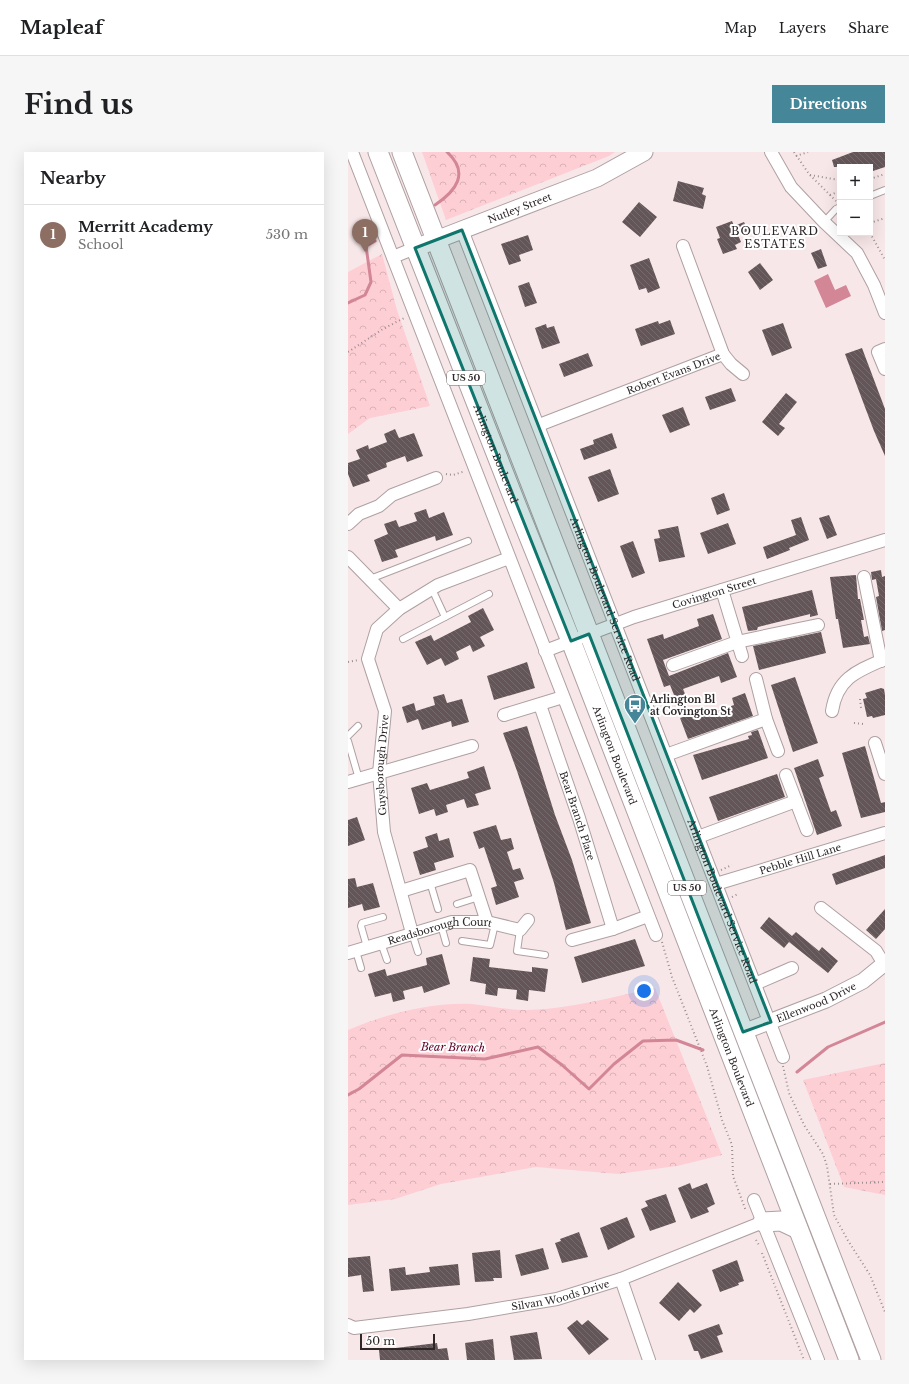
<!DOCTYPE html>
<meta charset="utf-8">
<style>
:root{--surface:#fff;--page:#f6f6f6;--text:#202124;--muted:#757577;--line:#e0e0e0;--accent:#458799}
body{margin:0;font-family:"Libre Baskerville",serif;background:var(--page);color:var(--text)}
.controls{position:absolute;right:12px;top:12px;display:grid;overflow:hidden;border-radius:0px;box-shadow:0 4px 16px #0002}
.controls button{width:36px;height:36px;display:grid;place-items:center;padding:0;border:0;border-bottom:1px solid var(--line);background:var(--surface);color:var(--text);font:20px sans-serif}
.scale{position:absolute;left:12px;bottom:10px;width:75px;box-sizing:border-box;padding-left:4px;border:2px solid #2d2728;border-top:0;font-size:11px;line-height:14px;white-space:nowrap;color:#2d2728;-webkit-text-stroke:3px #fff;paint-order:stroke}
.you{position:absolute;left:296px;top:839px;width:14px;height:14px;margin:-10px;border:3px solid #fff;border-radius:50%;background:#1a73e8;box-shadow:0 0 0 6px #1a73e833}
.badge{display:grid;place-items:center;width:26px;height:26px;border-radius:50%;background:var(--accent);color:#fff;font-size:13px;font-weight:700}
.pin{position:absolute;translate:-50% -33px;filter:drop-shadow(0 1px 2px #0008)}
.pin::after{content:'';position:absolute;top:21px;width:14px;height:12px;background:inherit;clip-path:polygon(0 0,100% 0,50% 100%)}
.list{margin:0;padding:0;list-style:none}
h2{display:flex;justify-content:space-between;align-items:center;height:52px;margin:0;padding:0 16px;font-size:17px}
h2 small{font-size:13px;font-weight:400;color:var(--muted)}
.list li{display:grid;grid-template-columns:26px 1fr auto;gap:12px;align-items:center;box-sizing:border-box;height:60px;padding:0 16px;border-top:1px solid var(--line)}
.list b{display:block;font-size:15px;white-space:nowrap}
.list p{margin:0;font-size:13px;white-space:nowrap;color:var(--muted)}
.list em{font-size:13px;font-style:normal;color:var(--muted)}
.map{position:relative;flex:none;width:537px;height:1208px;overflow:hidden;border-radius:0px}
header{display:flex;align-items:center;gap:24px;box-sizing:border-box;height:56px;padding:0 20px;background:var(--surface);border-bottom:1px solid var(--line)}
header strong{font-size:19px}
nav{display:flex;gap:22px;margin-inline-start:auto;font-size:14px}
.intro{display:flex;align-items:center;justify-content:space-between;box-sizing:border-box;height:96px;padding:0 24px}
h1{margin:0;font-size:28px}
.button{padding:10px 18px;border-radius:0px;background:var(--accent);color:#fff;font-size:14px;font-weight:700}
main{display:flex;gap:24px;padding:0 24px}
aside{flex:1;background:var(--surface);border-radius:0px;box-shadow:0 4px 16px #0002}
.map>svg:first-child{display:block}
.forest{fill:url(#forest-crowns)}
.water{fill:#d38695}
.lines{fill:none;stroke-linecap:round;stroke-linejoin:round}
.stream{stroke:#d38695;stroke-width:3}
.building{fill:url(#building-back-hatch)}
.service-casing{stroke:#afa0a2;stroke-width:8}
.minor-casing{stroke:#afa0a2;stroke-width:14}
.tertiary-casing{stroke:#afa0a2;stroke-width:17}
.secondary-casing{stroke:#afa0a2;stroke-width:19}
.primary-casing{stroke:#afa0a2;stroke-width:21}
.path{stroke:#9b8f90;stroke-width:2;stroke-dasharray:1 3;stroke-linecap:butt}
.service{stroke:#fff;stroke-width:6}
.minor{stroke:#fff;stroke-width:12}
.tertiary{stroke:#fff;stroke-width:15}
.secondary{stroke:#fff;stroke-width:17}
.primary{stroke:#fff;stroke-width:19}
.marked{fill:#0f766e;fill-opacity:0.2;stroke:#0f766e;stroke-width:3;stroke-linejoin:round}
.labels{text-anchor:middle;stroke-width:4;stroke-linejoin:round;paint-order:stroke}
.shield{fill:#fff;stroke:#6c6868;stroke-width:1}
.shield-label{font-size:9px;font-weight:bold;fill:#2d2728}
.street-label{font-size:10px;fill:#2d2728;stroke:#fff}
.poi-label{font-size:10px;font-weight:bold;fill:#2d2728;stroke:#fff;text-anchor:start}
.neighbourhood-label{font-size:11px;letter-spacing:1px;fill:#2d2728;stroke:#fff}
.water-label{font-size:11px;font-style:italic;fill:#630428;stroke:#fff}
</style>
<header>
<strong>Mapleaf</strong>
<nav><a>Map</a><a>Layers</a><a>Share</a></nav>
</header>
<div class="intro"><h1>Find us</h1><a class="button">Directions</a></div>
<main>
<aside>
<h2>Nearby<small></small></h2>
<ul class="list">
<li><span class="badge" style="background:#8d6e63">1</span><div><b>Merritt Academy</b><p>School</p></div><em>530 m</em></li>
</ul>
</aside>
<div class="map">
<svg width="537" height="1208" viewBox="0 0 537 1208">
<defs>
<pattern id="forest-crowns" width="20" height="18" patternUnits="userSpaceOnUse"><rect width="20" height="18" fill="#feced5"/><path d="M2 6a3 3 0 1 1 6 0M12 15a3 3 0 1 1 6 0" fill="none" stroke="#dab1b7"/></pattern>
<pattern id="building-back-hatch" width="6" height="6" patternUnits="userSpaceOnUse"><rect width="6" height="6" fill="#645658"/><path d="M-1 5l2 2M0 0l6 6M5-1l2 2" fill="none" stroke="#766b6c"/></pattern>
</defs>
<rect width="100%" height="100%" fill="#f8e7e9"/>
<g class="forest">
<polygon points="74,0 267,0 261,4 98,68"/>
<polygon points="34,102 49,158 82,254 22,266 0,282 0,120"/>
<path d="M 307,836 L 374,1003 L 329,1014 L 270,1022 L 188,1015 L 93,1032 L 47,1047 L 0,1053 L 0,878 C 37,862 83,850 124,852 C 142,854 160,858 178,858 C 222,857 264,845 307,836 Z"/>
<polygon points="537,911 537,1043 496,1035 455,928"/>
</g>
<polygon class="water" points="480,122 487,138 498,133 503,144 478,156 466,129"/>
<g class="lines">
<g class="stream">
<path d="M 87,53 C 108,39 122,21 99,0"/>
<polyline points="0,151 17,143 23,130 18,94 27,89"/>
<polyline points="449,920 480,895 537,870"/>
<polyline points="0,943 11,937 54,903 137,907 190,895 214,913 241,937 266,912 295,889 328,888 355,898"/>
</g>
</g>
<g class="building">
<polygon points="505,0 537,0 537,15 522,20 522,15 486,15 484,8"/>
<polygon points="330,29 356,36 354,42 358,44 355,57 325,49"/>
<polygon points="291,50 309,65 292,85 274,70"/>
<polygon points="384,69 386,74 396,70 400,79 390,83 393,90 387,93 389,97 375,102 369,87 372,86 368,75"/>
<polygon points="180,83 185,98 171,103 173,109 161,113 153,92"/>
<polygon points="473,97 479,114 470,117 463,101"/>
<polygon points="301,106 312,136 300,141 298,136 291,138 282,113"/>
<polygon points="412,111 425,128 412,138 400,120"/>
<polygon points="181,130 189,151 177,155 170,134"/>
<polygon points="322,168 327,182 293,194 287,177 310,169 311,172"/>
<polygon points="435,171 444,196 424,204 414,178"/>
<polygon points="198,172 199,176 206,174 212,191 194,197 187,176"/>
<polygon points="514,196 537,257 537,304 526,279 497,202"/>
<polygon points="240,201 245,214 216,225 211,212"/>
<polygon points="383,236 388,249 362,258 357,245"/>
<polygon points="438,241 449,250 431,272 437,276 430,284 414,270"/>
<polygon points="335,255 342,273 322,281 314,263"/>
<polygon points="47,277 51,286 66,281 75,304 59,310 57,304 38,311 39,315 19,323 22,329 5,335 0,322 0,311 12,307 8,298 20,293 21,297 39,290 36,282"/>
<polygon points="264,281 269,296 236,308 232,297 246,292 245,288"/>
<polygon points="262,317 271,342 250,350 240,325"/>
<polygon points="376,341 382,358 369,363 363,346"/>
<polygon points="78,357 81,366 96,360 105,383 88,389 87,384 47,398 50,405 34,410 26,388 40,382 36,372 48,368 51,375 69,369 66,361"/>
<polygon points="481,363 489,383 479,387 471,366"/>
<polygon points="453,365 461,388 441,396 442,398 419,407 415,395 448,383 443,368"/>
<polygon points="380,371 388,392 360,402 352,381"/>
<polygon points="330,374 337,405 311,410 306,387 312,386 310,378"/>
<polygon points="285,389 297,421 284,426 272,394"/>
<polygon points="533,418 534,425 537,424 537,478 534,479 528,445 531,444 528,427 524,428 523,420"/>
<polygon points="508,423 510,447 512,447 516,468 513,468 516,485 520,484 522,492 495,496 490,467 488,467 482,425"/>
<polygon points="464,438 470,463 462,465 462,462 410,475 409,478 400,479 394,455"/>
<polygon points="135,456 146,478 132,485 137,494 125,500 122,493 108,500 111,507 97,514 93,506 79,513 67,490 83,483 86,489 123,470 120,464"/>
<polygon points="365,462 374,487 315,508 321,524 380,501 389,525 373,531 371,524 335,537 338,544 328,548 322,533 316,535 299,487 315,482 316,487 351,474 349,467"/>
<polygon points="473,480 478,501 411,518 405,494"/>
<polygon points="179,510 187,536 146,548 139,524"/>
<polygon points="447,525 470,591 445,600 423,533"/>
<polygon points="533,536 536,537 537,543 537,563 525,566 524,564 519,565 515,547 519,546 517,541"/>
<polygon points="397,541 405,564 340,587 332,566 347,561 349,566 386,553 384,546"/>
<polygon points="96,542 99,551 114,547 121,570 104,575 103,569 74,578 70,567 59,571 54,555 66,551 68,559 87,553 85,545"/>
<polygon points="179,574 207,663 224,708 243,771 218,778 206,731 169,619 155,581"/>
<polygon points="410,578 420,606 354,628 345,603 401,587 400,584 404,583 403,580"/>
<polygon points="517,594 533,651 537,650 537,660 513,666 494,601"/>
<polygon points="470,607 476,624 471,626 483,660 488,658 494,674 469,683 446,616"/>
<polygon points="136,614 143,637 127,642 131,653 119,656 116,647 98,653 100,660 88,664 86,657 71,662 63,636 79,631 82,638 121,626 119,620"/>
<polygon points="429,622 437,645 370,669 361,645"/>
<polygon points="9,665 17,688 0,694 0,668"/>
<polygon points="148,673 153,688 163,686 166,697 159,700 165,718 172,716 176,727 166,730 171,745 148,753 143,736 149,734 136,695 131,697 125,680"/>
<polygon points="89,681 91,689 101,686 106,705 86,711 88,718 72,723 65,700 80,695 77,685"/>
<polygon points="537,703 537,716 488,733 484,722"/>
<polygon points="7,726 9,735 25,731 32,755 16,759 14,752 0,756 0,727"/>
<polygon points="537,757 537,777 528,787 518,778"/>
<polygon points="421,765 444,784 448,780 471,799 474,795 490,809 480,821 441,790 436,796 412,776"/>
<polygon points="287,787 297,814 234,831 226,805"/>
<polygon points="94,802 102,832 76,841 74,834 55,839 57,847 45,850 43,841 27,845 20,822 37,817 39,824 79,813 78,806"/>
<polygon points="125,805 142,807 141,815 184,820 184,815 200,817 197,840 181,838 180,849 168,847 169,838 150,836 149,844 137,842 138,832 122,829"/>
<polygon points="342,1031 344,1037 359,1031 367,1052 359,1056 361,1060 343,1067 330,1036"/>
<polygon points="318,1042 328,1070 302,1079 293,1057 300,1054 297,1049"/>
<polygon points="279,1065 287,1085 260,1098 252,1076"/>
<polygon points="231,1080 240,1105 214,1111 207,1091 213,1089 212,1087"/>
<polygon points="195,1096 201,1117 173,1124 167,1103"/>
<polygon points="152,1098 154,1126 145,1126 146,1129 127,1130 124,1101"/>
<polygon points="22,1104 26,1139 15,1140 13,1123 0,1125 0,1106"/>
<polygon points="389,1108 396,1129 390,1131 391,1133 372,1140 364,1118"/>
<polygon points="110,1112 112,1133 43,1139 41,1117 57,1115 58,1123 82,1120 81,1115"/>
<polygon points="330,1130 354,1153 346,1161 342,1157 331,1169 311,1151"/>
<polygon points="229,1168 234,1173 240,1168 261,1187 241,1203 219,1176"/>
<polygon points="371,1172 375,1182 369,1184 375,1200 353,1207 350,1199 346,1199 340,1183"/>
<polygon points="189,1180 194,1207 166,1208 162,1184"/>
<polygon points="145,1187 147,1208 119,1208 117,1191"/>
<polygon points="89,1191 90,1197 99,1196 101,1208 32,1208 31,1198"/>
</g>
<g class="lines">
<g class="service-casing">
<g id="service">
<polyline points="522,44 537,38"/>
<polyline points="476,70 488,57 492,55"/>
<polyline points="22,427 120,389"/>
<polyline points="97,465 141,442"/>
<polyline points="55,487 97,465 84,437"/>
<polyline points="0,584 10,574"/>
<polyline points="0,589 11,627"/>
<polyline points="82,730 90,757"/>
<polyline points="109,752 131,745"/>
<polyline points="93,773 98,791"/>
<polyline points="172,778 169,799 197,803"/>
<polyline points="64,781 70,800"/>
<polyline points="114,789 142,793 147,772"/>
<polyline points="33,791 39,808"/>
<polyline points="19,795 13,774 14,771 35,765"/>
<polyline points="8,799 13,816"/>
</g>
</g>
<g class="minor-casing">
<g id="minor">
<polyline points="4,0 308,783"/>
<polyline points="423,0 443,35 476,70 509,101 526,133 537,161"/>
<path id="s1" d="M 114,78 L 435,905"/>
<polyline points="335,94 375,202 383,212 395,222"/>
<polyline points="45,105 67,96"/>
<polyline points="537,197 530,200 537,217"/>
<path id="s2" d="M 191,273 L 375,202"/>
<polyline points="0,372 11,362 31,354 44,343 88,326"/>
<polyline points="0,405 51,457"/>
<polyline points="516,425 533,509"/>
<polyline points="374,438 394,504"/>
<path id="s3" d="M 197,499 L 286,465 L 537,388"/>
<polyline points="325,513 389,490 470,473"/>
<polyline points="408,527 418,567 430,599"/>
<path id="s4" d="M 192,553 L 231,666 L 265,777"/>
<path d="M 484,559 C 489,526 509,519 537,507"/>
<polyline points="156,563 215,545"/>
<polyline points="527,591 537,622"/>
<polyline points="318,603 418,567"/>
<polyline points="438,623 459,678"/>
<polyline points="0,630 124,594"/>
<polyline points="350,685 448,649"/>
<path id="s5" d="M 368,732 L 537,681"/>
<polyline points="53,739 122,718 139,770"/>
<polyline points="473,756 528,799 537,814"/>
<path id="s6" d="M 64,781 L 36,680 L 31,621 L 37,559 L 20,507 L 29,477 L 51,457 L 90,433 L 161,406"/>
<polyline points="224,788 265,777 300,764"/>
<path id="s7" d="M 0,801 L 104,770 L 139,770 L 172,778 L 180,768"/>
<polyline points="407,832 444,816"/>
<polyline points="406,1048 470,1208"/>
<polyline points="273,1127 301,1208"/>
<path id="s8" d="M 0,1173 L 6,1176 L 120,1162 L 209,1147 L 273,1127 L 415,1070"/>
</g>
</g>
<g class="tertiary-casing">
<g id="tertiary">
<path id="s9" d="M 395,880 L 478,848 L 515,829 L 537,811"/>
</g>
</g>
<g class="secondary-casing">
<g id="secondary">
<path id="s10" d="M 67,96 L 249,26 L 296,0"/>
</g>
</g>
<g class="primary-casing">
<g id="primary">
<path id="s11" d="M 30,0 L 169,355 L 223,489 L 501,1208"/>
<polyline points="54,0 523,1208"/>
<polyline points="415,1070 433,1069 450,1077"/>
</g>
</g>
<g class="path">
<polyline points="446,0 461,22 488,49"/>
<polyline points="448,4 460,0"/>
<polyline points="462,23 491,28"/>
<polyline points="522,27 537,22"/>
<polyline points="482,43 492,39"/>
<polyline points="522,71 537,66"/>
<polyline points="522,81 537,108"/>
<polyline points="0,200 35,177 58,165"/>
<polyline points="98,322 105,323 117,319"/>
<polyline points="0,510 11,508"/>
<polyline points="512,547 513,556"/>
<polyline points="506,571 516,572"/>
<polyline points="373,718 384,713"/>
<polyline points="384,745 390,742"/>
<polyline points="314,790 324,825 359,914 374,968 384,993 385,1024 398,1059"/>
<polyline points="435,914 441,941 456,973 475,1002 479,1014 486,1063 499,1087 522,1123 537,1160"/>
<polyline points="482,1032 537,1030"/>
<polyline points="408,1088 412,1095"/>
<polyline points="414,1101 456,1208"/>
</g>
<use href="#service" class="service"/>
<use href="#minor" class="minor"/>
<use href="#tertiary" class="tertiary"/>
<use href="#secondary" class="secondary"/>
<use href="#primary" class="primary"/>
</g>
<path class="marked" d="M 114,78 L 423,870 L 395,880 L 241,482 L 223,489 L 67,96 Z"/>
<defs>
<g id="bus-pin" transform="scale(1.15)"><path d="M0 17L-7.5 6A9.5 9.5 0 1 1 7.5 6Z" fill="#458799" stroke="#fff"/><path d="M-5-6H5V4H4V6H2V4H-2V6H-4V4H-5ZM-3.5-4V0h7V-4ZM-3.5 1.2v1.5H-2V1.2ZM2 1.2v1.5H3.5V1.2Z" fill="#fff"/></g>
</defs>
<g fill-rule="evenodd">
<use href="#bus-pin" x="287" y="553"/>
</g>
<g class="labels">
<g class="shield">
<rect x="99" y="219" width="38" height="14" rx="3"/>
<rect x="320" y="729" width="38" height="14" rx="3"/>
</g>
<g class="shield-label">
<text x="118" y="229">US 50</text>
<text x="339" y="739">US 50</text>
</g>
<g class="street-label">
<text dy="4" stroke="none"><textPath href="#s10" startOffset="112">Nutley Street</textPath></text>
<text dy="4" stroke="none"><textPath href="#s2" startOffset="144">Robert Evans Drive</textPath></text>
<text dy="4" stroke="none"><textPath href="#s11" startOffset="324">Arlington Boulevard</textPath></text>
<text dy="4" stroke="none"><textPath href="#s3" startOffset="179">Covington Street</textPath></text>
<text dy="4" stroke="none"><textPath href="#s1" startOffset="396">Arlington Boulevard Service Road</textPath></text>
<text dy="4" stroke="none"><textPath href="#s11" startOffset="648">Arlington Boulevard</textPath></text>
<text dy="4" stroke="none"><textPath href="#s6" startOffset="172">Guysborough Drive</textPath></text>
<text dy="4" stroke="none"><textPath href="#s4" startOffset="117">Bear Branch Place</textPath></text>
<text dy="4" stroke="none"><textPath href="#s5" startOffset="88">Pebble Hill Lane</textPath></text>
<text dy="4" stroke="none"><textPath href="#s1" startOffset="720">Arlington Boulevard Service Road</textPath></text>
<text dy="4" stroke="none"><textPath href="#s7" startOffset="95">Readsborough Court</textPath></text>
<text dy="4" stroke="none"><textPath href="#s9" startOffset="79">Ellenwood Drive</textPath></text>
<text dy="4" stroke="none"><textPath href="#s11" startOffset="972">Arlington Boulevard</textPath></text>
<text dy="4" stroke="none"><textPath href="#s8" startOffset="216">Silvan Woods Drive</textPath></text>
</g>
<g class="poi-label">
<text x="302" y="551">Arlington Bl<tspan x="302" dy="12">at Covington St</tspan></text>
</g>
<g class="neighbourhood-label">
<text x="427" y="83">BOULEVARD<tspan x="427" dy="13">ESTATES</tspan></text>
</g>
<g class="water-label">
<text transform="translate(105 895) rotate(1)" y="4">Bear Branch</text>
</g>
</g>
</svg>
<div class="controls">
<button>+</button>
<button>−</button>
</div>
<div class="scale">50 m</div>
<div class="you"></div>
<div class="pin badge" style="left:17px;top:100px;background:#8d6e63">1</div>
</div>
</main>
